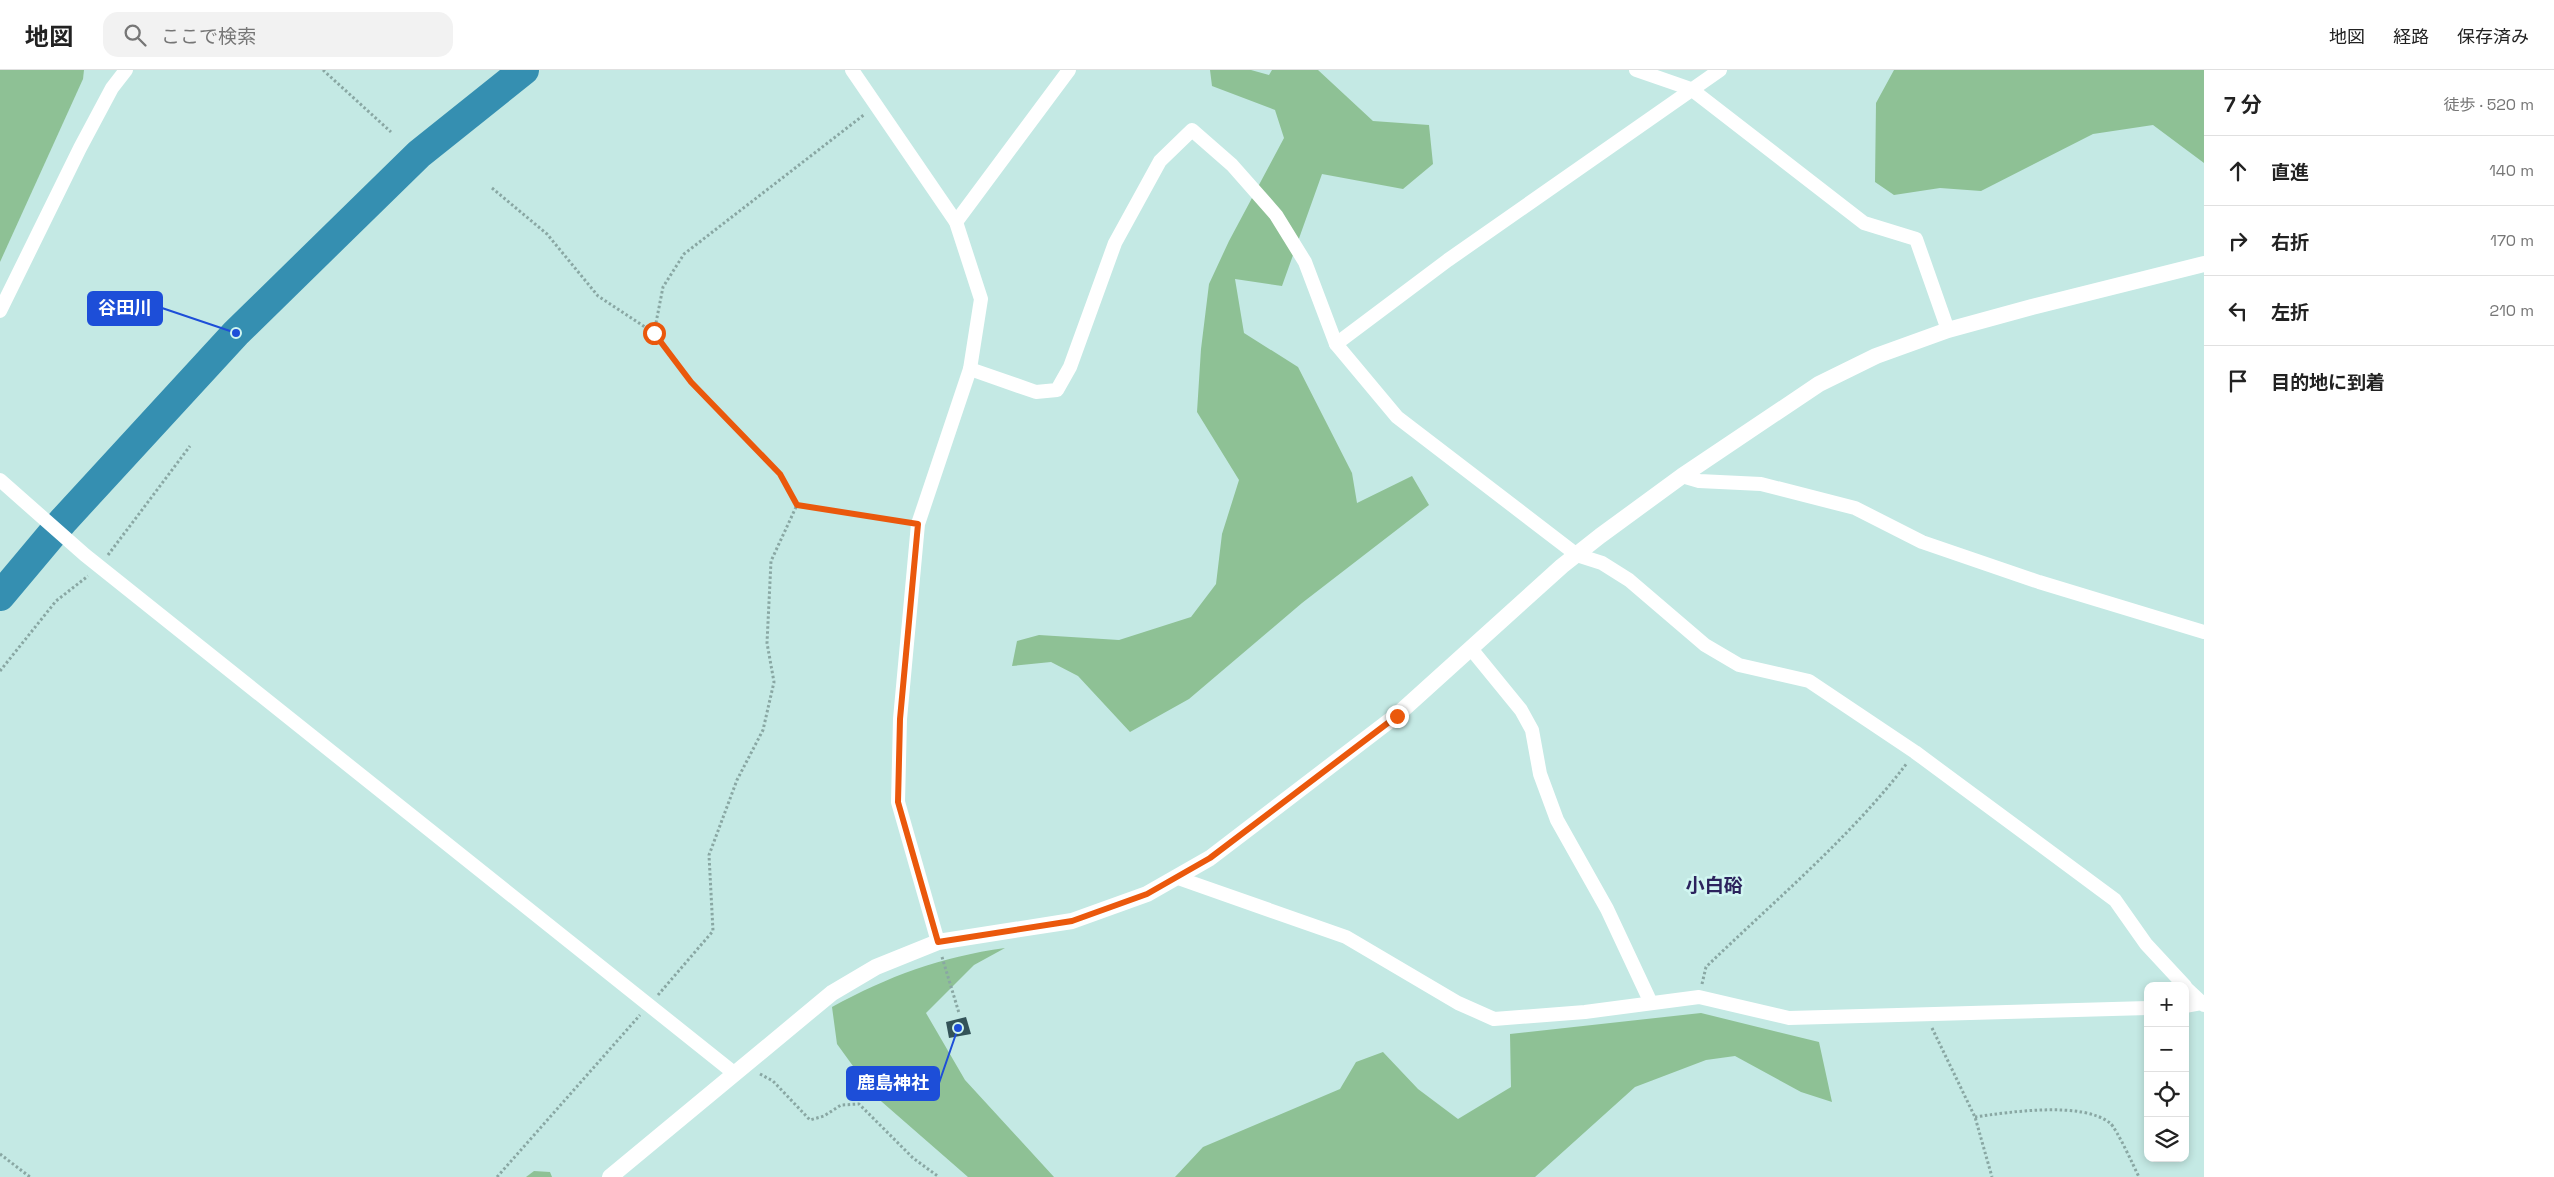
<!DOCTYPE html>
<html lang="ja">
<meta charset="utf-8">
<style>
:root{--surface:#fff;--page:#f2f2f2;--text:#222;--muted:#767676;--line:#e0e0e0}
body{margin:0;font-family:"Space Grotesk","Noto Sans JP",sans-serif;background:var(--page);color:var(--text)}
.controls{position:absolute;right:15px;bottom:15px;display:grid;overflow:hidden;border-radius:10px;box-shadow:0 2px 8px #0003}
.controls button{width:45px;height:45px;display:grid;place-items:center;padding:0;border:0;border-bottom:1px solid var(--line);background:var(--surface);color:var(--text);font:25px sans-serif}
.stop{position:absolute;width:15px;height:15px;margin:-11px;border:4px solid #ea580c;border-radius:50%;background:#fff}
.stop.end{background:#ea580c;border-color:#fff;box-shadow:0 1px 5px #0008}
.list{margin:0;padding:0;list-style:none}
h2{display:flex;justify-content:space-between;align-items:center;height:65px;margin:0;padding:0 20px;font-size:21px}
h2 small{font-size:16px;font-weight:400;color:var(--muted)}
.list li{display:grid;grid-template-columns:32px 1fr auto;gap:15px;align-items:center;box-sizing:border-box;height:70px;padding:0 20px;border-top:1px solid var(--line)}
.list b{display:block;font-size:19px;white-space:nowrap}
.list em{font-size:16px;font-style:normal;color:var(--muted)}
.icon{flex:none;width:28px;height:28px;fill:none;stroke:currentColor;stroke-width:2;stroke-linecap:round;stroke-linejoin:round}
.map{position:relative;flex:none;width:2204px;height:1107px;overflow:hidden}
header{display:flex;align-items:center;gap:30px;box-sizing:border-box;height:70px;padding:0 25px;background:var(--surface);border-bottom:1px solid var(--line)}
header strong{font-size:24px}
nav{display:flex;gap:28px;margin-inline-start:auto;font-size:18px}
.search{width:350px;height:45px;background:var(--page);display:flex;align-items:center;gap:12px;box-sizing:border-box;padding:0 18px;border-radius:15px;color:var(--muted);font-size:19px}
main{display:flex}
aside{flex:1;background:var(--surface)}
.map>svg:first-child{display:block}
.green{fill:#8ec195}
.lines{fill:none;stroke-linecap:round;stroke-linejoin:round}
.river{stroke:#358fb1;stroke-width:30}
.building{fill:#335358}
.path{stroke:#89a7a3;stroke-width:3;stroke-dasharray:2.5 2.5;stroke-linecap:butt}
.minor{stroke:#fff;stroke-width:14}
.tertiary{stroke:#fff;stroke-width:16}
.route{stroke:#ea580c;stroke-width:6}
.labels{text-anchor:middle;stroke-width:5;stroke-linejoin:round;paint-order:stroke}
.quarter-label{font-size:19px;font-weight:bold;fill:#2c235d;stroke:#d1f6f1}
.leader{fill:none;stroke:#1d4ed8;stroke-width:2}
.callout-dot{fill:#1d4ed8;stroke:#d1f6f1;stroke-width:2}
.callout{fill:#1d4ed8;stroke:#1d4ed8;stroke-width:2}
.callout-label{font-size:18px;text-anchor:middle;font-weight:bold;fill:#fff}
</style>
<header>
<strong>地図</strong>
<div class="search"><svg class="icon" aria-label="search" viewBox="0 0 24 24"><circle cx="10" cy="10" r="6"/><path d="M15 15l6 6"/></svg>ここで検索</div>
<nav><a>地図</a><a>経路</a><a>保存済み</a></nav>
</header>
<main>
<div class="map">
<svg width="2204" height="1107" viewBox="0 0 2204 1107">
<rect width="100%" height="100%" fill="#c4e9e4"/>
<g class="green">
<polygon points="0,0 84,0 83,9 0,192"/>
<polygon points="1210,0 1251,0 1269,5 1272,0 1318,0 1373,51 1429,55 1433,94 1403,119 1322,104 1282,216 1235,209 1244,263 1298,297 1352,403 1357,433 1412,406 1429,435 1302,533 1189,629 1130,662 1078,606 1051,592 1012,596 1017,571 1039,565 1119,570 1191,547 1216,514 1222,464 1239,410 1197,342 1201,279 1209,214 1229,171 1284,68 1275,40 1212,16"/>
<polygon points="1894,0 2204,0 2204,93 2153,55 2093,64 1981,121 1940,118 1894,125 1875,112 1876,33"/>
<path d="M 1005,878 L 974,895 L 926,943 L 965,1010 L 1054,1107 L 968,1107 L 874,1025 L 837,974 L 832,937 C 889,906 940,887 1005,878 Z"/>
<polygon points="1701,943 1819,972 1832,1032 1801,1022 1735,986 1706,990 1635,1017 1535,1107 1175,1107 1203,1077 1340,1019 1356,992 1383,982 1418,1019 1458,1049 1511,1017 1510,964"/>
<polygon points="534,1101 550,1102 552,1107 526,1107"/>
</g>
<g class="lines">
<polyline class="river" points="0,526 63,451 236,263 419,84 524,0"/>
</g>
<polygon class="building" points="966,947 971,964 949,968 946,952"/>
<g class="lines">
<g class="path">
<polyline points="323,0 391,62"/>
<polyline points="492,118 547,164 598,226 654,263"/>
<polyline points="797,435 780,404 691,312 654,263 663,217 684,184 865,44"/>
<polyline points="797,435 905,452"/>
<polyline points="108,485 190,376"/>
<polyline points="0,601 56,531 88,506"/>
<polyline points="942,887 959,943"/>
<path d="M 1702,914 L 1706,897 C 1772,833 1852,766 1907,693"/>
<polyline points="658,925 713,861 709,785 737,710 763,660 774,612 767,573 771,491 797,435"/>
<polyline points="1932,958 1975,1047 1992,1107"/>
<polyline points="760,1004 773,1011 810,1050 824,1046 841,1035 859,1034 913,1088 939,1107"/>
<path d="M 1975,1047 C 2009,1042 2082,1031 2110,1053 C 2117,1059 2134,1097 2139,1107"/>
<polyline points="0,1084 30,1107"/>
<polyline points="497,1107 640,945"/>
</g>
<g class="minor">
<polyline points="852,0 956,152 981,229 970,299 918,454 900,649 898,732 938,872"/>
<polyline points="1636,0 1691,19 1864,153 1916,169 1948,260"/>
<polyline points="956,152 1069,0"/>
<polyline points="0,241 80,78 112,18 126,0"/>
<polyline points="1336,274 1448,190 1720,0"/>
<polyline points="970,299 1036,322 1057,320 1070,297 1115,173 1160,91 1192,60 1232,95 1276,145 1305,192 1336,274 1397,347 1577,485 1602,493 1629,510 1705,575 1739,595 1809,611 1915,682 2115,830 2146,874 2185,916"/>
<polyline points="1682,406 1699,411 1761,414 1855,438 1922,472 2039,512 2204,562"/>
<polyline points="0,410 85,485 734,1003"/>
<polyline points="1472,580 1521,640 1532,660 1540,704 1557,750 1607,839 1651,933"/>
<polyline points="1178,808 1346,867 1458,933 1494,949 1585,942 1699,927 1789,948 2148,938"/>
<polyline points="2185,917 2204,935"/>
<polyline points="2185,936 2201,933"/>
</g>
<polyline class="tertiary" points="610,1107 832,923 876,897 938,872 1072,851 1147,824 1210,788 1397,645 1562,496 1600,466 1682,406 1819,314 1876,286 1948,260 2032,237 2204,194"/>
</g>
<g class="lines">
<polyline class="route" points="654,263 691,312 780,404 797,435 918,454 900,649 898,732 938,872 1072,851 1147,824 1210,788 1397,646"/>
</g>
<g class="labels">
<g class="quarter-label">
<text x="1714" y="822">小白硲</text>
</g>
</g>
<path class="leader" d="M236 263L162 238M958 958L939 1013"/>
<g class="callout-dot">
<circle cx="236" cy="263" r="5"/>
<circle cx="958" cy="958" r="5"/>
</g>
<g class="callout">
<rect x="88" y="222" width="74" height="33" rx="5"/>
<rect x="847" y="997" width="92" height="33" rx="5"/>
</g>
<g class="callout-label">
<text x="125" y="244">谷田川</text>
<text x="893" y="1019">鹿島神社</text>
</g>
</svg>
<div class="controls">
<button>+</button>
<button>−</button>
<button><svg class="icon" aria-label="locate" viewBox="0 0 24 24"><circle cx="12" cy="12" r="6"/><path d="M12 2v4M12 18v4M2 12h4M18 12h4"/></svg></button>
<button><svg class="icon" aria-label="layers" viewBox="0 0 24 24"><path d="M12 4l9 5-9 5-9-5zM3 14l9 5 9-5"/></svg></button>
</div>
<div class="stop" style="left:654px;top:263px"></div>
<div class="stop end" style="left:1397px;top:646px"></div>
</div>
<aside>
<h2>7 分<small>徒歩 · 520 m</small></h2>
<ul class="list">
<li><svg class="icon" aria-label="ahead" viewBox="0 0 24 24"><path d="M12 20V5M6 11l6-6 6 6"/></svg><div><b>直進</b></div><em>140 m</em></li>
<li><svg class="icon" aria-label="right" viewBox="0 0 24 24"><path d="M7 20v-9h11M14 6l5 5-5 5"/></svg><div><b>右折</b></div><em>170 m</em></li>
<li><svg class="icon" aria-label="left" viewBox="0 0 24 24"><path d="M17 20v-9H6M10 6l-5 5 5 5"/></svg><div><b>左折</b></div><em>210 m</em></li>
<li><svg class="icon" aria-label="arrive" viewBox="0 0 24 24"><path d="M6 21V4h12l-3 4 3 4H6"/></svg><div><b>目的地に到着</b></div></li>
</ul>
</aside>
</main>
